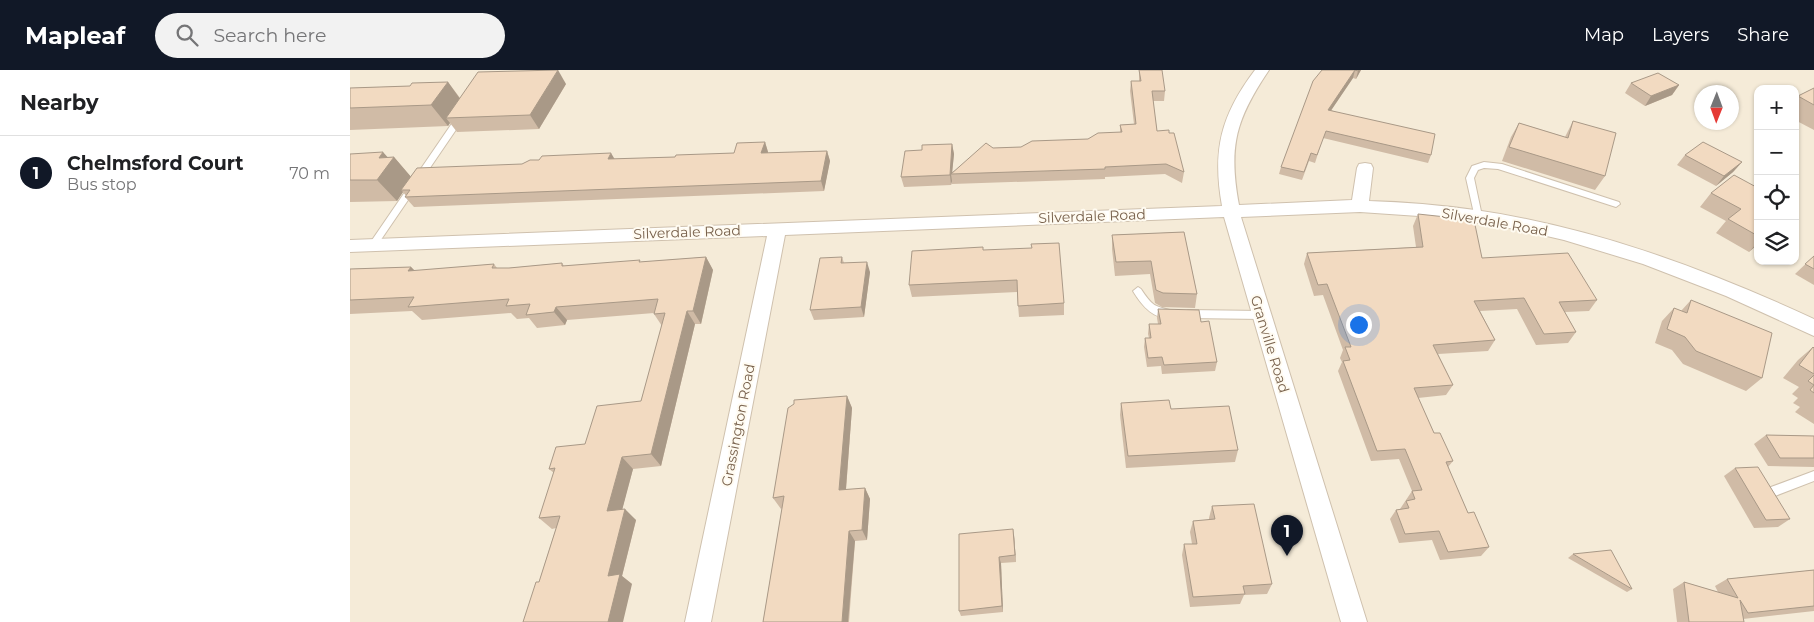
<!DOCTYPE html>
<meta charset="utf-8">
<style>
:root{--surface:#fff;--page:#f2f2f2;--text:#202124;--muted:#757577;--line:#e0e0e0;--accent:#111827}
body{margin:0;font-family:Montserrat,sans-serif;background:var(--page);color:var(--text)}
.controls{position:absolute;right:15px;top:15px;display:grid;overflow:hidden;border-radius:10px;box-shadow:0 1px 4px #0004}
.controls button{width:45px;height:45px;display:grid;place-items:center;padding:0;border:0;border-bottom:1px solid var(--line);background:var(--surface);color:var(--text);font:25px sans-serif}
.compass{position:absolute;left:1344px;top:15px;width:45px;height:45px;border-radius:50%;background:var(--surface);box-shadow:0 1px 4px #0004;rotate:181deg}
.you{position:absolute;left:1008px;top:254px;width:18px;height:18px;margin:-12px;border:4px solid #fff;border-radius:50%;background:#1a73e8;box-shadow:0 0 0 8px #1a73e833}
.badge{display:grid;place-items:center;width:32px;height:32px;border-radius:50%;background:var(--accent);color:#fff;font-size:16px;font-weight:700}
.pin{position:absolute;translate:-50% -41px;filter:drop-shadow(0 1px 2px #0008)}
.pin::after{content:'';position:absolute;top:26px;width:18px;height:15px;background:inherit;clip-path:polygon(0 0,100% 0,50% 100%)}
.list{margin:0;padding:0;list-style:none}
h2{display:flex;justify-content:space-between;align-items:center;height:65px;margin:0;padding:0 20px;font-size:21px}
h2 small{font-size:16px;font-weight:400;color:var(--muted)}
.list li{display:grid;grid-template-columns:32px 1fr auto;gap:15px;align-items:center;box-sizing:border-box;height:75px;padding:0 20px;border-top:1px solid var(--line)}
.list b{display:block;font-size:19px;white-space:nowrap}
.list p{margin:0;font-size:16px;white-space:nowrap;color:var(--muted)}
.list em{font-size:16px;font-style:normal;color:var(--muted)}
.icon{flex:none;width:28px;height:28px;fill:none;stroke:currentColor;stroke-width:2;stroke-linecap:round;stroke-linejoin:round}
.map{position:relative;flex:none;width:1464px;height:552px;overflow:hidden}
header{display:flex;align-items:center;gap:30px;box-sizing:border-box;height:70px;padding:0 25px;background:var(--accent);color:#fff}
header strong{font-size:24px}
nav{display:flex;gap:28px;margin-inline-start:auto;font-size:18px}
.search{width:350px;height:45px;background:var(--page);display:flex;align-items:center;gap:12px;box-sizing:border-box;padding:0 18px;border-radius:28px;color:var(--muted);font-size:19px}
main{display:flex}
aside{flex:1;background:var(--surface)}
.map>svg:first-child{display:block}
.residential{fill:#f5ebd8;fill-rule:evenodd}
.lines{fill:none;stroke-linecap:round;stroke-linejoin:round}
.service-casing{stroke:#cfc1ae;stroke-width:2}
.minor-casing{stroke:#cfc1ae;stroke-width:2}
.service{fill:#fff;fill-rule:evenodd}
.minor{fill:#fff;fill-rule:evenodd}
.wall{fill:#d0bba6}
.shaded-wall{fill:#a99987}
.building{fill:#f2dac1;stroke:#a99987}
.labels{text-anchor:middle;stroke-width:4;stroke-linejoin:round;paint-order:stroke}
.street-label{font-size:14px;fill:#78614c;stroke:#fffbf1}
</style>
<header>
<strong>Mapleaf</strong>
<div class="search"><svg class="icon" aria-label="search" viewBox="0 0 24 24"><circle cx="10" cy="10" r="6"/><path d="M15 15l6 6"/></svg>Search here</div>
<nav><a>Map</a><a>Layers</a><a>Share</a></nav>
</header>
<main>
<aside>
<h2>Nearby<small></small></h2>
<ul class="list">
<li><span class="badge">1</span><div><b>Chelmsford Court</b><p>Bus stop</p></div><em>70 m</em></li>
</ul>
</aside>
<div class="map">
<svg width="1464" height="552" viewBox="0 0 1464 552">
<rect width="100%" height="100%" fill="#fdf8ea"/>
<path class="residential" d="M 0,0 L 1464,0 L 1464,552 L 0,552 ZM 1408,19 L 1445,19 L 1445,191 L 1408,191 ZM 1352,22 L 1382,22 L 1382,52 L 1352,52 Z"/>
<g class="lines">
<g class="service-casing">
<g id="service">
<polygon points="107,46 113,46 114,48 26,177 20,177 18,175 20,173"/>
<polygon points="1134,92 1152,94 1269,132 1270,134 1266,137 1148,99 1134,98 1128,100 1124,108 1132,146 1131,148 1125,148 1116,108 1122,96"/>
<path d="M 788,217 L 791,219 C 803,237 804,236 824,241 L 826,244 L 824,247 C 805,252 792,236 783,221 Z"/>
<polygon points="838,240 912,241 917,245 912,249 838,248 833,244"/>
<polygon points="1464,401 1464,411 1425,426 1421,425 1419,421 1421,417"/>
</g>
</g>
<g class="minor-casing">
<path id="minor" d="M 905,0 L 919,0 C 886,49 878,76 889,135 L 1002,130 L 1007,98 L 1009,94 L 1015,93 L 1021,94 L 1023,98 L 1019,131 C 1055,132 1090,135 1125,140 C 1243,157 1356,199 1464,249 L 1464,266 L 1376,226 L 1293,194 L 1214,170 L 1171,160 L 1098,148 L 1010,142 L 891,147 L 1017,552 L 991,552 L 874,147 L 435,165 L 361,552 L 335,552 L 417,166 L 0,182 L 0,170 L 872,136 C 862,80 871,45 905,0 Z"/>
</g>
<use href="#service" class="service"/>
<use href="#minor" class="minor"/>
</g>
<g class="wall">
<polygon points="789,0 815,21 814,31 803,31 807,61 834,102 832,113 815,104 755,107 755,109 602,114 602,111 601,115 554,117 551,107 572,80 602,74 604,84 602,102 643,78 671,77 738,69 770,62 770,55 784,54 780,21 781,11 789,11"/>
<polygon points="972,0 1011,0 1006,9 1003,8 981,40 1081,85 1078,93 973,68 965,93 959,91 952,110 929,104 931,97"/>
<polygon points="98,12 110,28 216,14 189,59 107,62 100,53 98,56 0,60 0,18 60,16"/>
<polygon points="1281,13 1329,15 1322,25 1295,36 1275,23"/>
<polygon points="1464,18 1464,60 1445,50 1445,29 1448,26"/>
<polygon points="1223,51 1255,106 1245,120 1152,91 1161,67 1169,53 1215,67"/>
<polygon points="415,72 418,82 418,83 477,81 480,91 474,121 64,137 55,127 56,126 53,122 47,131 0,132 0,84 38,87 44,87 61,107 172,94 265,89 325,87 384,83"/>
<polygon points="1335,85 1392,92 1383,102 1366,116 1327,95"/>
<polygon points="1408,118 1408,174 1399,182 1366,163 1376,151 1350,137 1361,123"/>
<polygon points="1068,144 1132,188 1247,230 1239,241 1215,242 1226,262 1218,273 1186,275 1167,239 1130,241 1145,270 1138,281 1088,284 1103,315 1096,325 1068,328 1084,363 1103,391 1098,397 1118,443 1139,477 1131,486 1090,490 1082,470 1049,473 1040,449 1046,440 1050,439 1062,421 1049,389 1021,391 988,301 992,292 990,288 993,280 973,225 964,226 954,194 957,183 1066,177 1063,156"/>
<polygon points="834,162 847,224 845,238 812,237 805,233 800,204 765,206 762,179 762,165"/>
<polygon points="633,177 633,180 714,233 714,245 669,247 667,222 562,227 559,215"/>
<polygon points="1464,186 1464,215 1445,204"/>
<polygon points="356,187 363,200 351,254 345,254 311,396 283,399 272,439 286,450 272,506 282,514 189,512 206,458 202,459 189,448 204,403 199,399 235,374 291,331 312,256 304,244 304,243 217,250 215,255 187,258 179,248 167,249 161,243 72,250 62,241 0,244 0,199 61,197 65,201 144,194 147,198 159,198 212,193 214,196 291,192"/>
<polygon points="492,187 494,193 520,202 514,247 464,250 460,240"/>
<polygon points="1341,230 1412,308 1396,321 1333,294 1322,280 1305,273 1312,251 1324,238 1331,241"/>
<polygon points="808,239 851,252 867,292 865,301 812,304 811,296 797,297 794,277 795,268 799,268 798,264 799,254 808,254 807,248"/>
<polygon points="1463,277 1464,278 1464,354 1445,342 1450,337 1443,333 1448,328 1442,324 1449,317 1433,308 1448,290"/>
<polygon points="497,326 502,338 496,420 515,418 520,429 517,470 505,471 499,552 413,552 432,438 431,439 423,428"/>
<polygon points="771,333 821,339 888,380 885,392 776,398 770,345"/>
<polygon points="1416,365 1464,366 1464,397 1418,396 1404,374"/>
<polygon points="1385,398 1440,449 1428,457 1404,458 1374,406"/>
<polygon points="862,436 922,514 917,524 894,525 890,534 840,537 832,485 834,474 842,474 840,462 843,451 859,450 859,448"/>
<polygon points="664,465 666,492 651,493 653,542 611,546 609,541"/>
<polygon points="1223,484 1282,519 1277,522 1218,488"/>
<polygon points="1464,500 1464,541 1393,549 1394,552 1327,552 1323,519 1334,512 1368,522 1365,516 1377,509"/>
</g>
<g class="shaded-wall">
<polygon points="208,0 216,14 189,59 180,45"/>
<polygon points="1005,0 1003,8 976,48 978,40"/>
<polygon points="1009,0 1011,0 1006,9 1008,1"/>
<polygon points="98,12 113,33 96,48 100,53 98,56 81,35"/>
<polygon points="1329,15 1322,25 1295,36 1301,26"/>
<polygon points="415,72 418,82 415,93 411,83"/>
<polygon points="602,74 604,84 602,104 601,104 602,111 601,115 600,105"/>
<polygon points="477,81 480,91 474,121 471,111"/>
<polygon points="33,82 41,91 44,87 62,108 51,120 53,122 47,131 27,110 29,88"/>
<polygon points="261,83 267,93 258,89"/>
<polygon points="1392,92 1383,102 1366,116 1374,106"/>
<polygon points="1408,172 1408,174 1399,182"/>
<polygon points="356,187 363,200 351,254 343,241"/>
<polygon points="517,192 520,202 514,247 511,237"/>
<polygon points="61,197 74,210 58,201"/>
<polygon points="206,237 217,250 215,255 204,242"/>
<polygon points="337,241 345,254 311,396 301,384"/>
<polygon points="497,326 502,338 495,431 489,420"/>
<polygon points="272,387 283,399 269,452 257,441"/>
<polygon points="515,418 520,429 517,470 512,460"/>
<polygon points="275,439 286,450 272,506 282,514 273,552 258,552 258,506"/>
<polygon points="663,459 664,465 666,492 665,485"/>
<polygon points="499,461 505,471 498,552 492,552"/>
<polygon points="649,487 651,493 653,542 652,536"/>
</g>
<g class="building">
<polygon points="208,0 180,45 96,48 128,2"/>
<polygon points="789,0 812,0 815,21 802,21 807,61 819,60 819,63 824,63 834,102 816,94 755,97 755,99 601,104 636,73 643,78 671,77 682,71 738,69 748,63 772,62 770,55 786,54 781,11 791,11"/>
<polygon points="972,0 1009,0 1008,1 1005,0 978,40 1085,64 1081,85 976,61 967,85 961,83 954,102 931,97 963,11"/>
<polygon points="1308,3 1329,15 1301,26 1281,13"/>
<polygon points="98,12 81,35 0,38 0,18 60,16 62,13"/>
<polygon points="1464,18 1464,35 1448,26"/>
<polygon points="1223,51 1266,63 1255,106 1159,77 1169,53 1218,68"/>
<polygon points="415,72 411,83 477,81 471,111 55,127 60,120 51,120 67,98 172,94 180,90 189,90 192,86 261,83 258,89 325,87 326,85 384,83 387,73"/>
<polygon points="1353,72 1392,92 1374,106 1335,85"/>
<polygon points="602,74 600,105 551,107 555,81 572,80 572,75"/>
<polygon points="33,82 29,88 44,87 27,110 0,110 0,84"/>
<polygon points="1384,105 1408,118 1408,166 1378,149 1391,139 1361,123"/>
<polygon points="1068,144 1124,150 1132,188 1218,183 1247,230 1209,232 1226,262 1194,264 1174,228 1124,231 1145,270 1083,275 1103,315 1064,318 1084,363 1090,363 1103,391 1096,392 1118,443 1124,442 1139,477 1098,482 1089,461 1055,464 1046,440 1059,438 1056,431 1065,429 1062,421 1072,420 1055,379 1027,381 993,291 1000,290 995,277 1001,277 977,214 968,215 957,183 1073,177"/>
<polygon points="834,162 847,224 813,223 806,220 801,191 766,192 762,165"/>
<polygon points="709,173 714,233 668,236 667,210 559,215 562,181 633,177 633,180 682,178 681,174"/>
<polygon points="1464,186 1464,199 1455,194"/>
<polygon points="356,187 343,241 337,241 301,384 272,387 257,441 275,439 258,506 270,504 258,552 173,552 186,512 189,512 210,446 189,448 205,398 199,399 206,377 235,374 247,336 291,331 315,243 304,244 308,229 206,237 204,242 176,245 180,234 156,236 159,229 58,237 64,227 0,230 0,199 61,197 58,201 144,194 142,198 159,198 212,193 212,196 290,190 289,192"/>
<polygon points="492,187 491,193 517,192 511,237 460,240 470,188"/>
<polygon points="1341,230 1422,263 1412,308 1346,281 1335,267 1317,259 1324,238 1337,243"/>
<polygon points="808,239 849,240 851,252 859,251 867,292 814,295 812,287 798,288 795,268 801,268 799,254 811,254"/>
<polygon points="1463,277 1464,278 1464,304 1449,295"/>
<polygon points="1464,305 1464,315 1458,311"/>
<polygon points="1464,315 1464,323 1460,320"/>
<polygon points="497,326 489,420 515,418 512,460 499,461 492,552 413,552 434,426 423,428 438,338 444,334 444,330"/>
<polygon points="819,330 821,339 879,336 888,380 778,386 771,333"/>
<polygon points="1416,365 1464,366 1464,388 1430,388"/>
<polygon points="1408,397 1440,449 1416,450 1385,398"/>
<polygon points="904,434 922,514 893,516 895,524 843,527 834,474 847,474 843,451 865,449 862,436"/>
<polygon points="663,459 665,485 649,487 652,536 609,541 609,464"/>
<polygon points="1261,480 1282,519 1223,484"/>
<polygon points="1464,500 1464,536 1398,543 1390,530 1394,552 1339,552 1334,512 1388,528 1377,509"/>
</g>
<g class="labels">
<g class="street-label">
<text transform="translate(742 146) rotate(-2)" y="5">Silverdale Road</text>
<text transform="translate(1145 152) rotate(10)" y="5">Silverdale Road</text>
<text transform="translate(337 162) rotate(-2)" y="5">Silverdale Road</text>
<text transform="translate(920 274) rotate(73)" y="5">Granville Road</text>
<text transform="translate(388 355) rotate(-79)" y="5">Grassington Road</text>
</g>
</g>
</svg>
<div class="controls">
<button>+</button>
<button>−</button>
<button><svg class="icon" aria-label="locate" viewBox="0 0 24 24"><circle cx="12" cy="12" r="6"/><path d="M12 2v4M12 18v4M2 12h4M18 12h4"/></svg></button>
<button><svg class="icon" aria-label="layers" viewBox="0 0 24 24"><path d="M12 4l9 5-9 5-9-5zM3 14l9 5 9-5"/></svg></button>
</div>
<svg class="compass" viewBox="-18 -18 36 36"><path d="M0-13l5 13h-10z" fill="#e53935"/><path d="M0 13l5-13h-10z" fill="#757577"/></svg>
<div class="you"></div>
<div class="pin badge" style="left:937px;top:486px">1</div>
</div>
</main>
